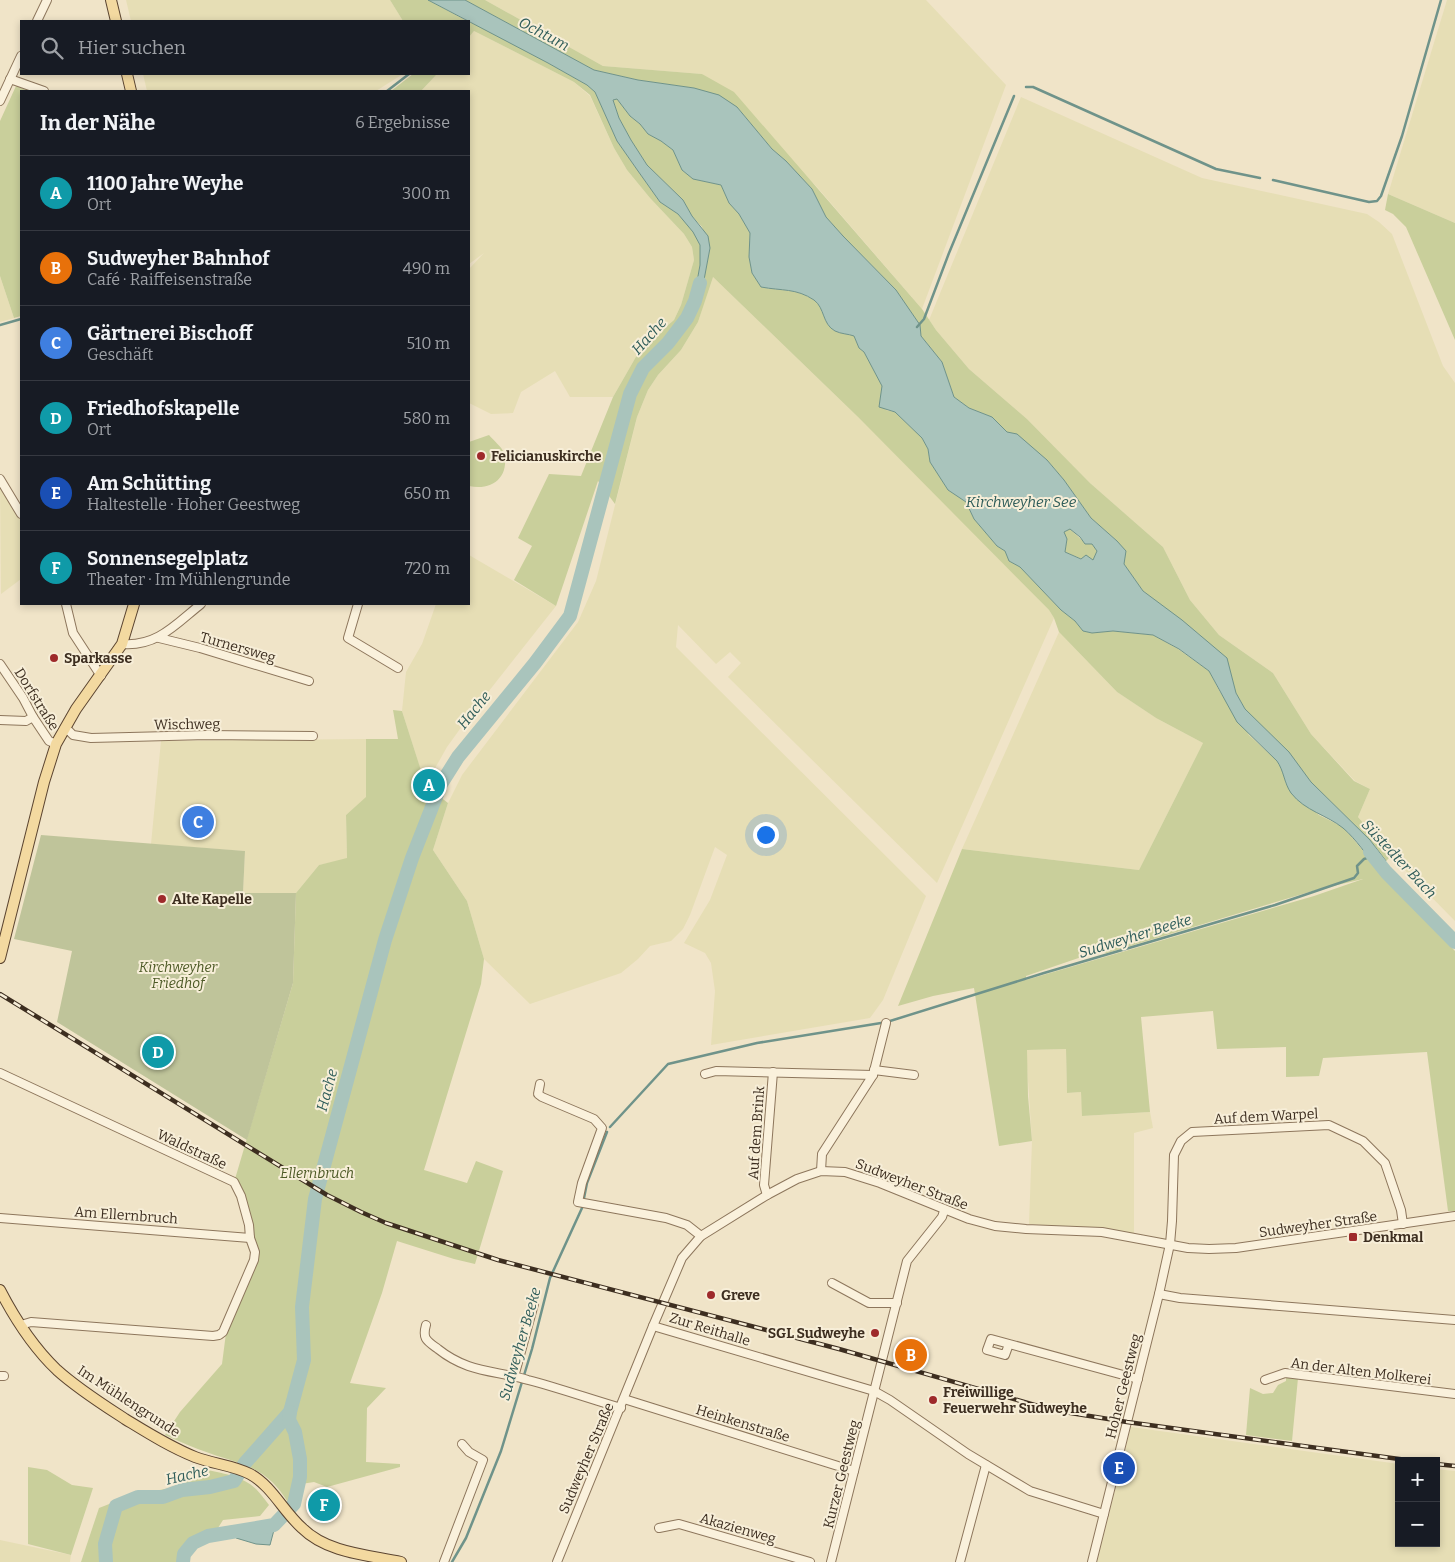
<!DOCTYPE html>
<html lang="de">
<meta charset="utf-8">
<style>
:root{--surface:#171b24;--page:#242831;--text:#f1f3f6;--muted:#9ea1a6;--line:#363941;--accent:#cc999b}
body{margin:0;font-family:Bitter,serif;background:var(--page);color:var(--text)}
.controls{position:absolute;right:15px;bottom:15px;display:grid;overflow:hidden;border-radius:0px;box-shadow:0 2px 8px #0003}
.controls button{width:45px;height:45px;display:grid;place-items:center;padding:0;border:0;border-bottom:1px solid var(--line);background:var(--surface);color:var(--text);font:25px sans-serif}
.you{position:absolute;left:765px;top:834px;width:18px;height:18px;margin:-12px;border:4px solid #fff;border-radius:50%;background:#1a73e8;box-shadow:0 0 0 8px #1a73e833}
.badge{display:grid;place-items:center;width:32px;height:32px;border-radius:50%;background:var(--accent);color:#fff;font-size:16px;font-weight:700}
.pin{position:absolute;translate:-50% -50%;border:2px solid #fff;box-shadow:0 1px 5px #0006}
.list{margin:0;padding:0;list-style:none}
h2{display:flex;justify-content:space-between;align-items:center;height:65px;margin:0;padding:0 20px;font-size:21px}
h2 small{font-size:16px;font-weight:400;color:var(--muted)}
.list li{display:grid;grid-template-columns:32px 1fr auto;gap:15px;align-items:center;box-sizing:border-box;height:75px;padding:0 20px;border-top:1px solid var(--line)}
.list b{display:block;font-size:19px;white-space:nowrap}
.list p{margin:0;font-size:16px;white-space:nowrap;color:var(--muted)}
.list em{font-size:16px;font-style:normal;color:var(--muted)}
.icon{flex:none;width:28px;height:28px;fill:none;stroke:currentColor;stroke-width:2;stroke-linecap:round;stroke-linejoin:round}
.map{position:relative;flex:none;width:1455px;height:1562px;overflow:hidden}
.search{position:absolute;background:var(--surface);box-shadow:0 2px 8px #0003;left:20px;top:20px;width:450px;height:55px;display:flex;align-items:center;gap:12px;box-sizing:border-box;padding:0 18px;border-radius:0px;color:var(--muted);font-size:19px}
.panel{position:absolute;background:var(--surface);box-shadow:0 2px 8px #0003;left:20px;top:90px;width:450px;height:515px;border-radius:0px}
.map>svg:first-child{display:block}
.farmland{fill:#e6deb5}
.green{fill:#c9cf9b;fill-rule:evenodd}
.cemetery{fill:#bfc49a}
.water{fill:#a9c4bc;stroke:#6f938a;fill-rule:evenodd}
.lines{fill:none;stroke-linecap:round;stroke-linejoin:round}
.stream{stroke:#6f938a;stroke-width:2.5}
.river{stroke:#a9c4bc;stroke-width:14}
.minor-casing{stroke:#8d765c;stroke-width:10}
.major-casing{stroke:#5b4430;stroke-width:12}
.minor{stroke:#faf1dc;stroke-width:8}
.major{stroke:#f3d9a0;stroke-width:10}
.rail-casing{stroke:#3d2e20;stroke-width:4.5}
.rail{stroke:#f7eed8;stroke-width:2.5;stroke-dasharray:8;stroke-linecap:butt}
.poi-dot{fill:#9e2a2b;stroke:#f7eed8;stroke-width:2}
.labels{text-anchor:middle;stroke-width:4;stroke-linejoin:round;paint-order:stroke}
.poi-label{font-size:14px;font-weight:bold;fill:#3d2e20;stroke:#f7eed8;text-anchor:start}
.street-label{font-size:14px;fill:#3d2e20;stroke:#f7eed8}
.park-label{font-size:14px;font-style:italic;fill:#4d5a26;stroke:#f7eed8}
.water-label{font-size:15px;font-style:italic;fill:#2f5d5a;stroke:#f7eed8}
</style>
<div class="map">
<svg width="1455" height="1562" viewBox="0 0 1455 1562">
<rect width="100%" height="100%" fill="#f0e4c8"/>
<g class="farmland">
<polygon points="126,0 390,0 403,21 131,21"/>
<polygon points="485,0 926,0 1006,85 922,309 817,187 702,74 603,66"/>
<polygon points="1447,0 1455,0 1455,223 1388,194"/>
<polygon points="474,31 574,82 590,96 614,148 627,170 650,198 684,234 692,247 694,260 681,305 674,320 641,348 613,397 570,397 555,371 521,392 513,413 491,414 469,403 469,269 484,253 469,264 469,91 421,91 437,74 469,74 469,37"/>
<polygon points="143,74 403,74 376,91 147,91"/>
<polygon points="1021,97 1202,178 1367,214 1379,222 1392,234 1443,366 1455,383 1455,921 1391,856 1358,817 1370,789 1355,781 1311,734 1273,673 1219,635 1190,600 1163,547 1090,483 1027,419 969,369 936,330 929,320"/>
<polygon points="0,276 14,318 0,322"/>
<polygon points="712,276 858,417 958,517 1049,610 1054,618 937,883 728,677 741,663 730,652 716,664 678,625 676,647 926,896 883,1000 870,1018 711,1045 715,991 711,963 705,953 684,943 710,900 727,855 715,847 690,915 683,929 671,941 650,946 638,959 621,973 530,1004 484,959 467,901 433,850 448,803 462,775 578,622 596,581 637,417 648,390 658,375 681,350 698,322"/>
<polygon points="0,484 21,520 21,579 1,594"/>
<polygon points="469,555 556,606 470,715 447,747 429,779 423,777 402,711 406,672 422,644 436,604 469,604"/>
<polygon points="1059,632 1117,692 1156,718 1203,743 1139,870 962,849"/>
<polygon points="366,739 366,798 346,815 347,859 319,865 296,893 243,893 245,851 151,844 161,741"/>
<polygon points="1066,1049 1067,1093 1081,1092 1083,1116 1150,1112 1153,1128 1134,1133 1134,1234 1083,1228 1029,1224 1032,1141 1026,1050"/>
<polygon points="1131,1427 1399,1464 1399,1543 1436,1543 1436,1469 1455,1471 1455,1562 1097,1562"/>
<polygon points="0,1540 71,1555 70,1562 0,1562"/>
</g>
<g class="green">
<polygon points="390,0 428,0 467,21 403,21"/>
<polygon points="465,0 485,0 603,66 702,74 734,92 922,309 936,330 969,369 1027,419 1090,483 1163,547 1190,600 1219,635 1273,673 1311,734 1354,781 1370,789 1358,817 1391,856 1386,861 1370,840 1311,782 1266,731 1245,709 1236,693 1231,676 1200,635 1143,591 1124,564 1117,541 1091,518 1064,480 1047,460 1007,433 992,417 969,408 954,397 942,362 921,336 920,325 896,290 843,236 826,217 812,189 786,161 772,149 737,107 694,88 638,80 594,70"/>
<path d="M 469,22 L 493,32 L 548,63 L 587,85 L 595,92 L 617,141 L 638,171 L 660,202 L 678,214 L 694,232 L 700,245 L 700,265 L 695,293 L 695,301 L 700,295 L 710,248 L 702,227 L 692,216 L 683,200 L 647,165 L 631,140 L 619,118 L 613,100 L 617,99 L 630,116 L 640,124 L 648,134 L 661,141 L 673,150 L 682,170 L 693,179 L 721,185 L 729,203 L 739,214 L 750,233 L 749,257 L 752,273 L 761,287 C 782,291 795,288 814,300 C 825,308 822,324 835,331 C 841,334 849,334 854,336 L 859,348 L 864,352 L 882,386 L 881,398 L 886,410 L 895,412 L 922,438 L 928,449 L 930,462 L 948,490 L 966,502 L 974,519 L 997,546 L 1005,551 L 1009,561 L 1020,567 L 1061,610 L 1075,621 L 1083,631 L 1092,633 L 1113,631 L 1153,635 L 1178,649 L 1209,671 L 1220,692 L 1249,735 L 1277,761 L 1282,768 L 1286,784 L 1319,815 L 1341,826 L 1350,835 L 1378,869 L 1455,951 L 1455,1211 L 1448,1211 L 1427,1052 L 1323,1058 L 1319,1076 L 1286,1077 L 1286,1047 L 1217,1049 L 1213,1011 L 1141,1017 L 1150,1112 L 1082,1116 L 1081,1092 L 1067,1093 L 1066,1049 L 1027,1050 L 1028,1096 L 1032,1141 L 999,1146 L 974,988 L 933,996 L 898,1006 L 962,849 L 1139,870 L 1203,743 L 1156,718 L 1117,692 L 1059,632 L 1054,618 L 1049,610 L 858,417 L 713,277 L 698,322 L 681,350 L 658,375 L 648,390 L 637,417 L 615,504 L 598,481 L 556,606 L 514,580 L 532,546 L 518,538 L 549,474 L 581,476 L 613,397 L 641,348 L 674,320 L 681,305 L 694,260 L 692,247 L 684,234 L 650,198 L 627,170 L 614,148 L 590,95 L 574,82 L 474,31 L 469,37 ZM 1363,879 L 1314,896 L 1026,980 L 1026,976 L 1099,951 L 1107,953 L 1316,890 Z"/>
<polygon points="413,74 437,74 421,91 391,91"/>
<polygon points="16,86 29,91 21,91 21,316 14,318 0,276 0,121"/>
<polygon points="1388,194 1455,223 1455,340 1406,227 1393,214 1385,210"/>
<path d="M 489,435 C 493,440 502,447 504,453 C 510,478 491,491 469,486 L 469,442 Z"/>
<polygon points="1070,529 1085,543 1092,544 1097,551 1093,561 1082,559 1065,552 1067,539 1064,532"/>
<path d="M 393,710 L 402,711 L 426,786 L 448,803 L 433,850 L 467,901 L 484,959 L 481,984 L 424,1170 L 467,1183 L 476,1161 L 503,1171 L 475,1264 L 454,1259 L 397,1241 L 382,1293 L 350,1383 L 386,1388 L 367,1408 L 366,1462 L 400,1464 L 400,1467 L 327,1487 L 314,1482 L 295,1485 L 292,1500 L 289,1504 C 267,1467 246,1466 209,1453 C 194,1448 179,1441 165,1435 L 180,1412 L 222,1364 L 226,1333 L 256,1260 L 235,1179 L 293,983 L 296,893 L 319,865 L 347,858 L 346,815 L 366,797 L 366,739 L 398,739 Z"/>
<polygon points="1286,1377 1298,1378 1292,1441 1246,1435 1250,1388 1263,1394 1273,1393 1278,1385 1286,1381"/>
<polygon points="28,1467 47,1470 72,1485 93,1488 71,1555 28,1544"/>
<path d="M 203,1469 C 221,1473 243,1476 256,1489 C 261,1494 265,1500 269,1505 L 260,1516 L 223,1520 C 220,1524 218,1530 213,1532 C 198,1541 181,1540 179,1562 L 81,1562 L 99,1508 L 132,1495 L 176,1487 Z"/>
</g>
<polygon class="cemetery" points="41,835 245,851 243,893 296,893 293,983 247,1140 57,1022 72,951 14,939"/>
<g class="water">
<path d="M 428,0 L 465,0 L 594,70 L 638,80 L 694,88 L 719,95 L 737,107 L 772,149 L 786,161 L 812,189 L 826,217 L 843,236 L 896,290 L 920,325 L 921,336 L 942,362 L 954,397 L 969,408 L 992,417 L 1007,432 L 1017,434 L 1047,460 L 1064,480 L 1091,518 L 1117,541 L 1126,551 L 1124,564 L 1143,591 L 1182,620 L 1227,658 L 1236,693 L 1245,709 L 1289,752 L 1311,782 L 1370,840 L 1386,861 L 1378,869 C 1367,856 1356,839 1343,828 C 1327,815 1305,811 1291,793 C 1284,783 1284,771 1277,761 L 1237,722 L 1209,671 L 1179,649 L 1153,635 L 1113,631 L 1092,633 L 1083,631 L 1075,621 L 1061,610 L 1020,567 L 1009,561 L 1005,551 L 997,546 L 974,519 L 966,502 L 948,490 L 930,462 L 928,449 L 922,438 L 895,412 L 879,407 L 882,386 L 864,352 L 859,348 L 854,336 C 849,334 841,334 835,331 C 822,324 825,308 814,300 C 796,288 782,291 761,287 L 752,273 L 749,257 L 750,233 L 739,214 L 729,203 L 721,185 L 693,179 L 682,170 L 673,150 L 661,141 L 648,134 L 640,124 L 630,116 L 617,99 L 613,100 L 619,118 L 631,140 L 647,165 L 683,200 L 692,216 L 708,236 L 710,248 L 704,280 L 700,295 L 695,301 L 695,293 L 700,265 L 700,245 L 693,232 L 678,214 L 660,202 L 638,171 L 617,141 L 595,92 L 587,85 L 548,63 ZM 1070,529 L 1080,537 L 1085,544 L 1092,544 L 1097,551 L 1093,560 L 1086,555 L 1081,559 L 1065,552 L 1067,539 L 1064,532 Z"/>
<polygon points="265,1521 273,1522 274,1530 270,1545 256,1544 236,1538 237,1529"/>
</g>
<g class="lines">
<g class="stream">
<polyline points="1026,87 1033,87 1216,169 1260,178"/>
<polyline points="387,91 409,74"/>
<polyline points="1273,180 1369,202 1377,201 1381,196 1402,136 1441,0"/>
<polyline points="0,325 21,319"/>
<polyline points="917,327 924,319 949,253 1014,96"/>
<polyline points="890,1021 1044,973 1275,905 1354,878 1358,873 1357,866 1364,859 1370,857"/>
<polyline points="610,1127 668,1064 757,1043 881,1023"/>
<polyline points="452,1562 466,1538 501,1451 532,1349 550,1278 582,1208 587,1183 607,1132"/>
</g>
<g class="river">
<polyline points="1370,852 1386,872 1455,942"/>
<polyline points="106,1562 105,1544 116,1506 138,1497 163,1497 182,1490 210,1487 234,1481 245,1463 290,1412 304,1360 302,1307 315,1199 385,940 412,858 441,784 458,757 535,663 570,616 630,394 643,368 668,343 687,318 695,301 700,283"/>
<polyline points="183,1562 184,1554 193,1543 208,1536 274,1525 294,1504 300,1477 300,1459 295,1432 289,1420 290,1412"/>
</g>
<g class="minor-casing">
<g id="minor">
<polyline points="37,21 47,0"/>
<polyline points="10,79 44,91"/>
<polyline points="0,101 21,56"/>
<polyline points="0,479 21,514"/>
<polyline points="66,604 73,633 101,676"/>
<polyline points="358,604 348,638 398,668"/>
<polyline points="159,638 200,648 309,681"/>
<path d="M 122,644 C 157,647 176,624 201,604"/>
<polyline points="0,664 23,698 33,717 49,741 56,744"/>
<polyline points="0,720 26,721 33,717"/>
<polyline points="65,727 73,735 91,738 207,735 313,736"/>
<polyline points="874,1070 914,1075"/>
<polyline points="0,1073 234,1182 241,1196 249,1225 250,1238 255,1252 254,1260 223,1332 219,1335 213,1336 31,1322 21,1325"/>
<polyline points="705,1074 716,1071 873,1075"/>
<polyline points="540,1084 538,1094 542,1097 594,1119 602,1128 582,1183 578,1202 666,1218 687,1225 701,1236"/>
<polyline points="821,1171 822,1154 873,1075 886,1023"/>
<polyline points="767,1195 764,1185 773,1072"/>
<polyline points="0,1218 250,1238"/>
<polyline points="832,1283 869,1303 897,1303"/>
<polyline points="1159,1294 1180,1298 1455,1320"/>
<path d="M 426,1325 C 422,1339 427,1341 438,1349 C 468,1373 494,1370 528,1380 C 559,1388 590,1399 621,1408"/>
<polyline points="653,1326 874,1391 890,1400 968,1454 1030,1491 1104,1514"/>
<polyline points="1009,1344 1005,1355 987,1350 991,1339 1138,1379"/>
<polyline points="0,1376 4,1376"/>
<polyline points="514,1377 534,1304"/>
<polyline points="1265,1380 1285,1373 1455,1394"/>
<polyline points="624,1399 854,1471"/>
<polyline points="659,1528 679,1524 810,1562"/>
<polyline points="444,1562 483,1460 469,1452 462,1444"/>
<polyline points="557,1562 653,1326 682,1258 701,1236 767,1195 797,1179 821,1171 845,1172 880,1183 969,1219 995,1226 1026,1229 1102,1232 1188,1248 1209,1249 1236,1248 1455,1216"/>
<polyline points="831,1562 907,1261 942,1217 944,1211"/>
<polyline points="960,1562 986,1465"/>
<polyline points="1092,1562 1159,1294 1170,1244 1172,1221 1174,1155 1181,1141 1192,1132 1329,1125 1363,1141 1385,1163 1401,1210 1403,1224"/>
</g>
</g>
<g class="major-casing">
<g id="major">
<polyline points="111,0 116,21"/>
<polyline points="127,74 131,91"/>
<polyline points="0,958 44,782 56,744 76,709 122,644 134,604"/>
<path d="M 0,1290 C 15,1319 34,1348 57,1370 C 78,1389 102,1404 125,1419 C 148,1433 170,1447 195,1457 C 213,1464 233,1465 250,1474 C 272,1486 283,1511 302,1528 C 327,1553 368,1555 401,1562"/>
</g>
</g>
<use href="#minor" class="minor"/>
<use href="#major" class="major"/>
<g class="rail-casing">
<g id="rail">
<polyline points="0,994 327,1195 361,1212 386,1223 498,1260 839,1349 1052,1410 1127,1422 1414,1461"/>
<polyline points="1436,1464 1455,1466"/>
</g>
</g>
<use href="#rail" class="rail"/>
</g>
<g class="poi-dot">
<circle cx="481" cy="456" r="5"/>
<circle cx="54" cy="658" r="5"/>
<circle cx="162" cy="899" r="5"/>
<rect x="1348" y="1232" width="10" height="10" rx="2.5"/>
<circle cx="711" cy="1295" r="5"/>
<circle cx="875" cy="1333" r="5"/>
<circle cx="933" cy="1400" r="5"/>
</g>
<g class="labels">
<g class="poi-label">
<text x="491" y="461">Felicianuskirche</text>
<text x="64" y="663">Sparkasse</text>
<text x="172" y="904">Alte Kapelle</text>
<text x="1363" y="1242">Denkmal</text>
<text x="721" y="1300">Greve</text>
<text x="865" y="1338" text-anchor="end">SGL Sudweyhe</text>
<text x="943" y="1397">Freiwillige<tspan x="943" dy="16">Feuerwehr Sudweyhe</tspan></text>
</g>
<g class="street-label">
<text transform="translate(238 647) rotate(16)" y="5">Turnersweg</text>
<text transform="translate(37 699) rotate(58)" y="5">Dorfstraße</text>
<text transform="translate(187 724) rotate(-1)" y="5">Wischweg</text>
<text transform="translate(1266 1116) rotate(-3)" y="5">Auf dem Warpel</text>
<text transform="translate(756 1133) rotate(-86)" y="5">Auf dem Brink</text>
<text transform="translate(192 1149) rotate(25)" y="5">Waldstraße</text>
<text transform="translate(912 1184) rotate(21)" y="5">Sudweyher Straße</text>
<text transform="translate(126 1215) rotate(4)" y="5">Am Ellernbruch</text>
<text transform="translate(1318 1224) rotate(-8)" y="5">Sudweyher Straße</text>
<text transform="translate(710 1329) rotate(17)" y="5">Zur Reithalle</text>
<text transform="translate(1361 1371) rotate(7)" y="5">An der Alten Molkerei</text>
<text transform="translate(1123 1386) rotate(-76)" y="5">Hoher Geestweg</text>
<text transform="translate(129 1401) rotate(33)" y="5">Im Mühlengrunde</text>
<text transform="translate(743 1423) rotate(17)" y="5">Heinkenstraße</text>
<text transform="translate(586 1458) rotate(-67)" y="5">Sudweyher Straße</text>
<text transform="translate(841 1474) rotate(-76)" y="5">Kurzer Geestweg</text>
<text transform="translate(738 1528) rotate(16)" y="5">Akazienweg</text>
</g>
<g class="park-label">
<text x="178" y="972">Kirchweyher<tspan x="178" dy="16">Friedhof</tspan></text>
<text x="317" y="1178">Ellernbruch</text>
</g>
<g class="water-label">
<text transform="translate(544 34) rotate(28)" y="5">Ochtum</text>
<text transform="translate(649 336) rotate(-48)" y="5">Hache</text>
<text x="1021" y="507">Kirchweyher See</text>
<text transform="translate(474 710) rotate(-51)" y="5">Hache</text>
<text transform="translate(1399 859) rotate(47)" y="5">Süstedter Bach</text>
<text transform="translate(1135 936) rotate(-17)" y="5">Sudweyher Beeke</text>
<text transform="translate(327 1090) rotate(-75)" y="5">Hache</text>
<text transform="translate(520 1344) rotate(-74)" y="5">Sudweyher Beeke</text>
<text transform="translate(187 1475) rotate(-13)" y="5">Hache</text>
</g>
</g>
</svg>
<div class="controls">
<button>+</button>
<button>−</button>
</div>
<div class="you"></div>
<div class="pin badge" style="left:429px;top:785px;background:#0f9aa8">A</div>
<div class="pin badge" style="left:911px;top:1355px;background:#e8710a">B</div>
<div class="pin badge" style="left:198px;top:822px;background:#3f7fe0">C</div>
<div class="pin badge" style="left:158px;top:1052px;background:#0f9aa8">D</div>
<div class="pin badge" style="left:1119px;top:1468px;background:#1a4fb4">E</div>
<div class="pin badge" style="left:324px;top:1505px;background:#0f9aa8">F</div>
<div class="search"><svg class="icon" aria-label="search" viewBox="0 0 24 24"><circle cx="10" cy="10" r="6"/><path d="M15 15l6 6"/></svg>Hier suchen</div>
<section class="panel">
<h2>In der Nähe<small>6 Ergebnisse</small></h2>
<ul class="list">
<li><span class="badge" style="background:#0f9aa8">A</span><div><b>1100 Jahre Weyhe</b><p>Ort</p></div><em>300 m</em></li>
<li><span class="badge" style="background:#e8710a">B</span><div><b>Sudweyher Bahnhof</b><p>Café · Raiffeisenstraße</p></div><em>490 m</em></li>
<li><span class="badge" style="background:#3f7fe0">C</span><div><b>Gärtnerei Bischoff</b><p>Geschäft</p></div><em>510 m</em></li>
<li><span class="badge" style="background:#0f9aa8">D</span><div><b>Friedhofskapelle</b><p>Ort</p></div><em>580 m</em></li>
<li><span class="badge" style="background:#1a4fb4">E</span><div><b>Am Schütting</b><p>Haltestelle · Hoher Geestweg</p></div><em>650 m</em></li>
<li><span class="badge" style="background:#0f9aa8">F</span><div><b>Sonnensegelplatz</b><p>Theater · Im Mühlengrunde</p></div><em>720 m</em></li>
</ul>
</section>
</div>
